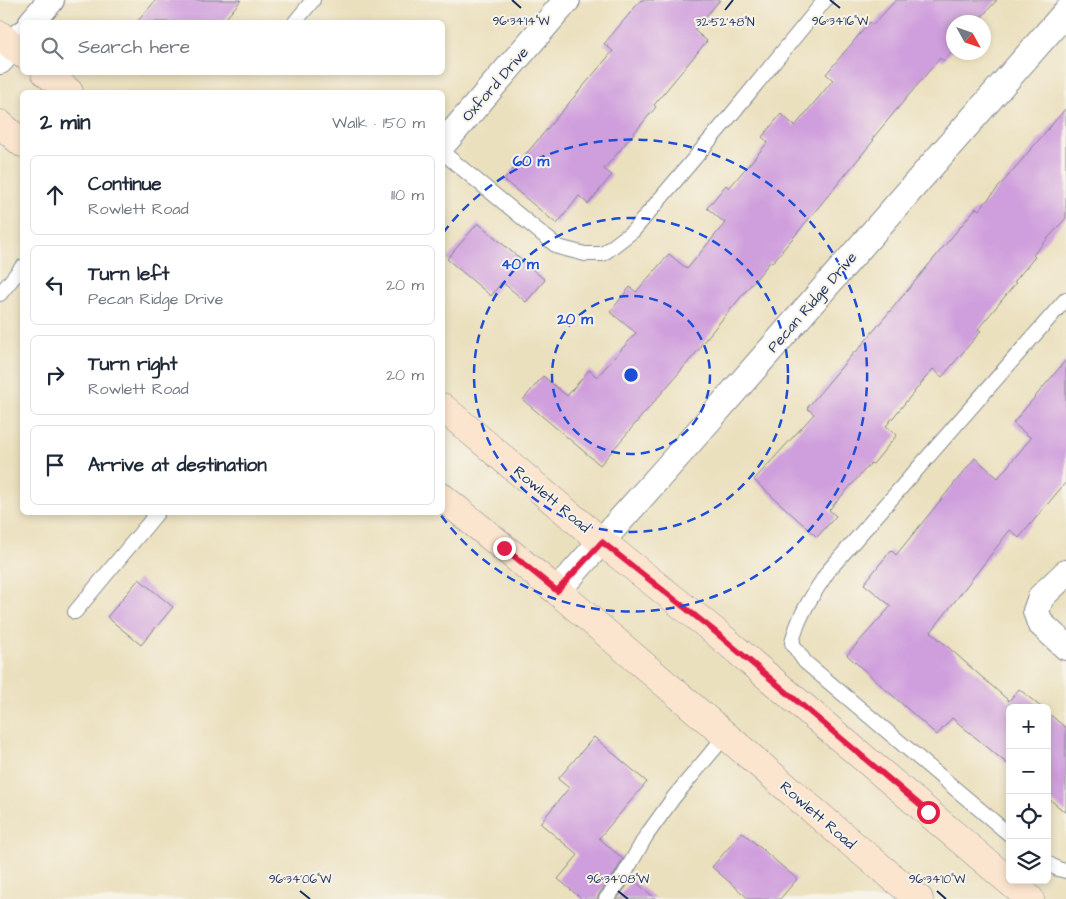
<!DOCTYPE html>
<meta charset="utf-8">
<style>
:root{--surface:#fff;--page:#f6f6f7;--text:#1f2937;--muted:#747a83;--line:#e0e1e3}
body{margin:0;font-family:"Architects Daughter",sans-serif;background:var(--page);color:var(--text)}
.controls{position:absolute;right:15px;bottom:15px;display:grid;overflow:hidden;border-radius:8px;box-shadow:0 2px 8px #0003}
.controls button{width:45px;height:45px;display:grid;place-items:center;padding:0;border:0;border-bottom:1px solid var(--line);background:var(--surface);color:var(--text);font:25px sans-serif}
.compass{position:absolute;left:946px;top:15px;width:45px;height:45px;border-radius:50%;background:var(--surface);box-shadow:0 2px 8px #0003;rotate:130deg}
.stop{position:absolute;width:15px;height:15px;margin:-11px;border:4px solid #e11d48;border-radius:50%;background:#fff}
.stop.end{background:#e11d48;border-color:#fff;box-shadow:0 1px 5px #0008}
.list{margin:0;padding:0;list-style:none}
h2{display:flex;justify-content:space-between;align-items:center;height:65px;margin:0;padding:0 20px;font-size:21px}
h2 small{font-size:16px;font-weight:400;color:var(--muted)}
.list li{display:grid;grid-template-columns:32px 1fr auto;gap:15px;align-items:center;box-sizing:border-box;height:80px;margin:0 10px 10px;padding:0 10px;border:1px solid var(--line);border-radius:8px}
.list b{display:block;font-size:19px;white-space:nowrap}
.list p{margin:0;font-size:16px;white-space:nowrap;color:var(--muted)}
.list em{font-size:16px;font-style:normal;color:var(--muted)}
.icon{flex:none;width:28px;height:28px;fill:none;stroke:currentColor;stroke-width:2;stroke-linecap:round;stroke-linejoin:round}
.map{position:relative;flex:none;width:1066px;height:899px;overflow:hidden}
.search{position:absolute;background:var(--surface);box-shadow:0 2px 8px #0003;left:20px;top:20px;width:425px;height:55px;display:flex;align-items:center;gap:12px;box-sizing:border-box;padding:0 18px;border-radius:8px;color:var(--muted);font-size:19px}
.panel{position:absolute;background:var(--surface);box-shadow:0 2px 8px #0003;left:20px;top:90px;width:425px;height:425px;border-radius:8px}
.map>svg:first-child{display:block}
.building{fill:#cf9edd}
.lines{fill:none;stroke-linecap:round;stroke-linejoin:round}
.service-casing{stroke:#83888e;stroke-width:16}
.minor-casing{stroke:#83888e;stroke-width:28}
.secondary-casing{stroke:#83888e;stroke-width:29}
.service{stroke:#fff;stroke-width:14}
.minor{stroke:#fff;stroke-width:26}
.secondary{stroke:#fbe5cf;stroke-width:28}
.route{stroke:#e11d48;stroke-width:6}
.ticks{fill:none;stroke:#1b2f5e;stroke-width:2}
.ring{fill:none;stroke:#1d4ed8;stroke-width:2.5;stroke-dasharray:9 6}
.labels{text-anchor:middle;stroke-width:4;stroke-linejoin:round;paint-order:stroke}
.street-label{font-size:15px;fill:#1b2f5e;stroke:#f7f3e8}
.ticks-label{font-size:12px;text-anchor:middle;fill:#1b2f5e;stroke:#f7f3e8;stroke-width:4;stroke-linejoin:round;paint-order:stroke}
.centre{fill:#1d4ed8;stroke:#f7f3e8;stroke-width:2.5}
.ring-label{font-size:15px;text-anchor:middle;font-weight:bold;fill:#1d4ed8;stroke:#f7f3e8;stroke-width:4;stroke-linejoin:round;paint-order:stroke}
</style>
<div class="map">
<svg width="1066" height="899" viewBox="0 0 1066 899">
<rect width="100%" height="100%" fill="#f7f3e8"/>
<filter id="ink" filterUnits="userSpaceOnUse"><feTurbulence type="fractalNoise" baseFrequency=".02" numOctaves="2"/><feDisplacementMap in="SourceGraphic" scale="10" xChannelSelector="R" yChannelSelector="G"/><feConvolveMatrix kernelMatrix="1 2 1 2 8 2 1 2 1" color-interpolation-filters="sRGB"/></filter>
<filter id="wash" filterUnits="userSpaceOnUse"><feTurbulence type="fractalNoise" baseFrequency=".0096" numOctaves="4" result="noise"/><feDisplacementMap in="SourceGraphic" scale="20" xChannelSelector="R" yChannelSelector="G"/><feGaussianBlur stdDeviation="1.12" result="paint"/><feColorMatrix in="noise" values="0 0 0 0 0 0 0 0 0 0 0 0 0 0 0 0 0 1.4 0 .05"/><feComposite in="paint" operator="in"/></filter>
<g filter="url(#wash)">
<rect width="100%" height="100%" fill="#ebe0be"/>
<g id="blocks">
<g class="building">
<polygon points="156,0 241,0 223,22 137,22"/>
<polygon points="641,0 720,0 694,30 707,41 654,105 656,107 604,169 612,175 588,204 579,196 557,224 504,180 613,51 604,44"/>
<polygon points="896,0 997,0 977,22 954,22 954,49 943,61 940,58 872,139 874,140 817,209 772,263 770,262 700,346 701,347 600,465 523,400 543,376 567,396 589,370 597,377 636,333 610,312 630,287 636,292 669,254 687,269 725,223 707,208 726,185 729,188 768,142 762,137 781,114 795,126 833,80 826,74 870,22 873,25"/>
<polygon points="1066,108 1066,218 1033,255 1035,257 1014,282 1016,283 978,329 981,331 942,377 933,369 886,426 897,435 873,464 871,463 829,510 836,516 817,537 754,480 814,414 807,408 855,351 856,352 976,208 979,210"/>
<polygon points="478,223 545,280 526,302 502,282 491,296 447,259"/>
<polygon points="1066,360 1066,482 1019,538 1010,530 931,632 1009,701 1019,689 1042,708 1010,708 1010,766 952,718 937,735 847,655 891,606 864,584 891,550 896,555 975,458 998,478 1031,438 1013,423"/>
<polygon points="139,579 173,607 141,645 107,617"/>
<polygon points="1047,712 1066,728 1066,813 1047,797"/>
<polygon points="594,737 647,782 599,838 623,859 614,875 599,894 597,899 582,899 558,879 578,855 540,823 569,788 558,779"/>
<polygon points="742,832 797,879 780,899 749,899 712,867"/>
<polygon points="632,879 656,899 617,899"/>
</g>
</g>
</g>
<g filter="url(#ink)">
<use href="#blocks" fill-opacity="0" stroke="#83888e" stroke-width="1"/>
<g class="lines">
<g class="service-casing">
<g id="service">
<polyline points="295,22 313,0"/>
<polyline points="442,152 558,247 585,254 603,254 633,231 731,115 825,0"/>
<polyline points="0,294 22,267"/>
<polyline points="75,612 158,512"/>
<path d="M 1010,835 L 805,662 L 792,643 C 798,615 814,593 829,570 L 1066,299"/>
<polyline points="1047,863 1058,869 1066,871"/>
<polyline points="606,899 621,880 646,836 674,797 726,735"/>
</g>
</g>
<g class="minor-casing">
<g id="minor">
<polyline points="32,22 51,0"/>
<polyline points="0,61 22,34"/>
<polyline points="442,145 567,0"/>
<polyline points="1066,573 1041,597 1036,611 1040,623 1066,647"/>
<polyline points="557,591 666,469 1066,12"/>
</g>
</g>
<g class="secondary-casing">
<g id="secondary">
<polyline points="0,35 22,54"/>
<polyline points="45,72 69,92"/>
<polyline points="0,124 22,143"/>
<polyline points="442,407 602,542 713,630 1030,899"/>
<polyline points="442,497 557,591 856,847 919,899"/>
</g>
</g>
<use href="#service" class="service"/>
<use href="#minor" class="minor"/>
<use href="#secondary" class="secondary"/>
</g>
</g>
<g class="lines" filter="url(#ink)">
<polyline class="route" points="504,548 557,591 602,542 713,630 928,812"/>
</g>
<path class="ticks" d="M 512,0 L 521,8M 830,0 L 840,8M 725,10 L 733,0M 300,891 L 310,899M 618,891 L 628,899M 937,891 L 946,899"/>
<g class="ring">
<circle cx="631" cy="375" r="79"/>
<circle cx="631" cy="375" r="157"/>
<path d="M443 233A236 236 0 1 1 440 514"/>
</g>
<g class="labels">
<g class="street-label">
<text transform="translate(495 84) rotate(-49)" y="5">Oxford Drive</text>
<text transform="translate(812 302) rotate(-49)" y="5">Pecan Ridge Drive</text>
<text transform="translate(552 499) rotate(40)" y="5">Rowlett Road</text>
<text transform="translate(818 815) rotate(41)" y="5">Rowlett Road</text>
</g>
</g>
<g class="ticks-label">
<text x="521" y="25">96°34'14"W</text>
<text x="840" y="25">96°34'16"W</text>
<text x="725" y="26">32°52'48"N</text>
<text x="300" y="883">96°34'06"W</text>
<text x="618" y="883">96°34'08"W</text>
<text x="937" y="883">96°34'10"W</text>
</g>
<circle cx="631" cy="375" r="8" class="centre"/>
<g class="ring-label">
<text x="531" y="166">60 m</text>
<text x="520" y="269">40 m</text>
<text x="575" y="324">20 m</text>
</g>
</svg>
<div class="controls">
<button>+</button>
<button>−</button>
<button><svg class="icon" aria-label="locate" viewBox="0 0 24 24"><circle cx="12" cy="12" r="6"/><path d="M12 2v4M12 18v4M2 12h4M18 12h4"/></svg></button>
<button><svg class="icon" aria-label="layers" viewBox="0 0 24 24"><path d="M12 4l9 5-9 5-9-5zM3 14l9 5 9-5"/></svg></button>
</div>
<svg class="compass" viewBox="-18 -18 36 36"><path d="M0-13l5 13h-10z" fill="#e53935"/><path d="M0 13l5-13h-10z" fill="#747a83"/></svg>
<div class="stop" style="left:928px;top:812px"></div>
<div class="stop end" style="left:504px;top:548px"></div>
<div class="search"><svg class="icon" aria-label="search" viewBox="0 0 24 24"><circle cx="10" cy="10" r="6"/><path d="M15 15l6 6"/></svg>Search here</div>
<section class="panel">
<h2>2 min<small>Walk · 150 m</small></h2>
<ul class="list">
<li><svg class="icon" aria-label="ahead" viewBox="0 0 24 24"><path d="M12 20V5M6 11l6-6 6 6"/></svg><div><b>Continue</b><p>Rowlett Road</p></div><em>110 m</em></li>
<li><svg class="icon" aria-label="left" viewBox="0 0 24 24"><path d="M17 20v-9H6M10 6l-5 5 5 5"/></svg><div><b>Turn left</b><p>Pecan Ridge Drive</p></div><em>20 m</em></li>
<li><svg class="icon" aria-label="right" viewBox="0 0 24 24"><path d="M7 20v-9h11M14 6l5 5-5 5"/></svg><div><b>Turn right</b><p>Rowlett Road</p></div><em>20 m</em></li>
<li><svg class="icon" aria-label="arrive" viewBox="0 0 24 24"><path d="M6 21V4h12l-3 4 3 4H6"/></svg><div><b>Arrive at destination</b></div></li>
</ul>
</section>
</div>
